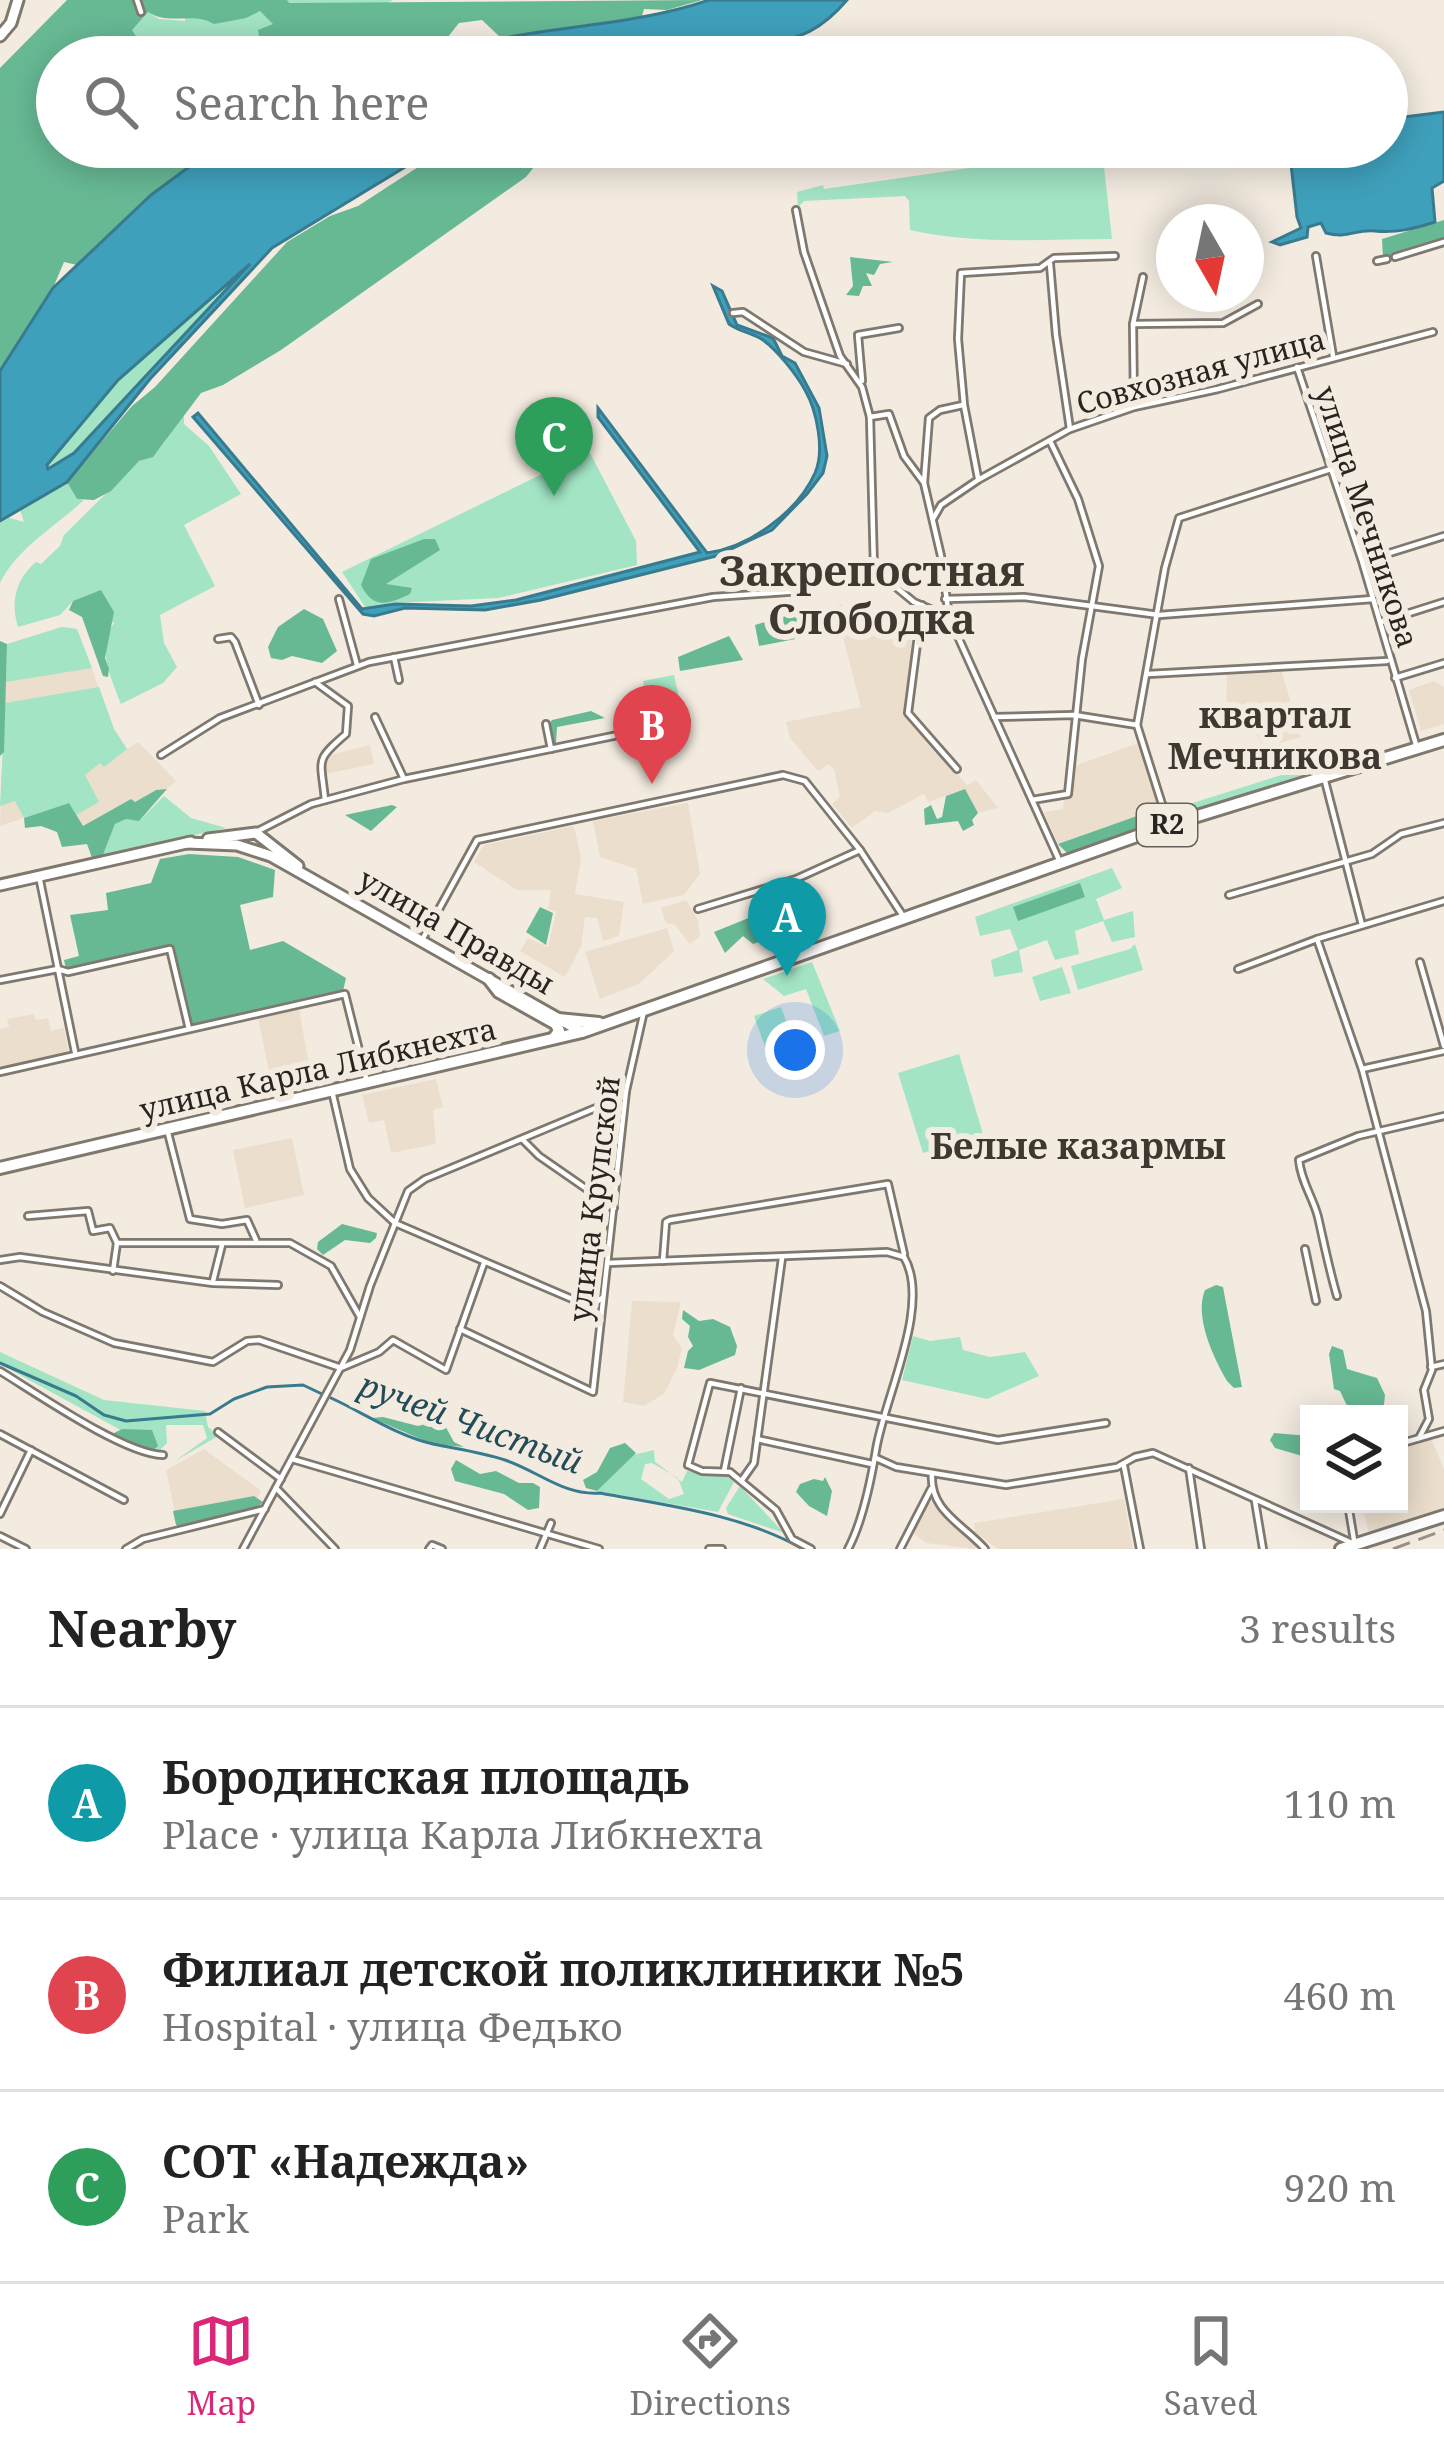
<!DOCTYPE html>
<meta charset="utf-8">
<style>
:root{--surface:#fff;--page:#f6f6f6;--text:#222;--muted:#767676;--line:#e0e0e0;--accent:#db2777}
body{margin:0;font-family:"Noto Serif",serif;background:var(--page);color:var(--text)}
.controls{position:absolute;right:36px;bottom:36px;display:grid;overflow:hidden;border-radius:0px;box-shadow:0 6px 30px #0003}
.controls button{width:108px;height:108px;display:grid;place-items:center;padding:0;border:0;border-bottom:3px solid var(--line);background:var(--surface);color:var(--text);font:60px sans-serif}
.compass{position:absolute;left:1156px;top:204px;width:108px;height:108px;border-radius:50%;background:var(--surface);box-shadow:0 6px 30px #0003;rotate:171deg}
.you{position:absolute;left:795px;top:1050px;width:42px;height:42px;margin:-30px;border:9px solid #fff;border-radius:50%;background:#1a73e8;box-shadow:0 0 0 18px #1a73e833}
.badge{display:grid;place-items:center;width:78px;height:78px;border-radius:50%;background:var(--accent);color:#fff;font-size:39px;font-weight:700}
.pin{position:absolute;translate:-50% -99px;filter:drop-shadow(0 3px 6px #0008)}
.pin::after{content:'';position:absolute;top:63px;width:42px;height:36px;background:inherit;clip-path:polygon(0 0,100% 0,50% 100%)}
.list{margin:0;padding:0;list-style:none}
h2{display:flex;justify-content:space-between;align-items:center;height:156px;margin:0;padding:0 48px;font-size:51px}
h2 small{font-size:39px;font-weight:400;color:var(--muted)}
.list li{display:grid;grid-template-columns:78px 1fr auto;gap:36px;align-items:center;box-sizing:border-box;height:192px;padding:0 48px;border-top:3px solid var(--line)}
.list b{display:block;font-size:45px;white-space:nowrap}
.list p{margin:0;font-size:39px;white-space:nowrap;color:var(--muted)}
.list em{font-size:39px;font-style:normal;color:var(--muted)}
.icon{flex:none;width:66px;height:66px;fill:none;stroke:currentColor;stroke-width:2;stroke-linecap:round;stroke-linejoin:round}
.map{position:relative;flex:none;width:1444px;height:1549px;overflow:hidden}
.search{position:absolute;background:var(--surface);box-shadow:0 6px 30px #0003;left:36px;right:36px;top:36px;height:132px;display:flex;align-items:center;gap:30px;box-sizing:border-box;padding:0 42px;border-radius:66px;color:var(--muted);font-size:45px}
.sheet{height:732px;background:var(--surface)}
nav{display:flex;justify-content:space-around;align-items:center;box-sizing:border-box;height:168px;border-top:3px solid var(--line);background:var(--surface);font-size:33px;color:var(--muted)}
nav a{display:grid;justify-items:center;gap:6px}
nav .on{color:var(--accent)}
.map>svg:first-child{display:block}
.built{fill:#ebdecd}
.green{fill:#a2e4c4;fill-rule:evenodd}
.forest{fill:#67b994}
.water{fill:#3fa0bc;stroke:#387b8e;stroke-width:3;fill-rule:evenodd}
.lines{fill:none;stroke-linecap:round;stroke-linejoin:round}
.stream{stroke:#387b8e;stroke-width:3}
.street-casing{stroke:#7f786e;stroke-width:10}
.secondary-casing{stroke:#7f786e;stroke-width:15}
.primary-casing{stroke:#7f786e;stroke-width:16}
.street{stroke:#fff;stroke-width:4.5}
.secondary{stroke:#fff;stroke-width:9}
.primary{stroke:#fff;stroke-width:10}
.rail{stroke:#979189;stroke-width:3;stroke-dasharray:18 9;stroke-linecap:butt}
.labels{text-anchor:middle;stroke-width:12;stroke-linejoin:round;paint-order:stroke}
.shield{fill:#f3ebe0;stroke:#65605a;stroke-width:3}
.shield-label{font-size:27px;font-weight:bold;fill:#282521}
.street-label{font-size:30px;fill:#282521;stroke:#f3ebe0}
.water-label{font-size:33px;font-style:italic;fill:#224c58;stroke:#f3ebe0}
.quarter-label{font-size:36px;font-weight:bold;fill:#3e3830;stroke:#f3ebe0}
.district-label{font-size:42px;font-weight:bold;fill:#3e3830;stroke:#f3ebe0}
</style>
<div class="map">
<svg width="1444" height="1549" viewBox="0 0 1444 1549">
<rect width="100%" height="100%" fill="#f3ebe0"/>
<g class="built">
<polygon points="841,604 849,616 907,611 913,630 905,715 967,785 976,780 998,808 978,813 965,789 928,802 924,794 888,813 875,811 852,828 832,804 840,797 834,769 829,764 818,771 790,738 786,722 861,707 840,625 824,627 822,609"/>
<polygon points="62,627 77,629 114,729 127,749 138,742 176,781 167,789 156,790 134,802 130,800 83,827 69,803 0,826 7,644"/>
<polygon points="1281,669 1301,737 1262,748 1254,728 1226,724 1227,672"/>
<polygon points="1434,681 1444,687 1444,724 1421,731 1409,690"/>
<polygon points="1139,743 1160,808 1058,844 1044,812 1063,809 1064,797 1070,794 1074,766"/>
<polygon points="370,745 374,764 325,774 323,757"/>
<polygon points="688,803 700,874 684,895 643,904 636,869 600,857 593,821"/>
<polygon points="574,826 581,858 575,894 624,902 619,936 603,941 597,918 585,917 581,946 565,977 520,951 528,938 548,947 556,912 548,909 551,890 517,890 474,862 484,845"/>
<polygon points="686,900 698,920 700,936 690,944 675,925 666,923 661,908"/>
<polygon points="667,928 674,951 639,984 600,999 585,952"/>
<polygon points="299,1009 309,1065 269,1072 258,1017"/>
<polygon points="34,1014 36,1020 48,1018 51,1031 64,1028 69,1054 0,1069 0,1029 9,1027 7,1019"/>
<polygon points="436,1079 443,1107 433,1110 436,1144 391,1153 384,1120 369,1123 362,1095"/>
<polygon points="292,1138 304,1195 245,1208 233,1150"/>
<polygon points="632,1301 681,1302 673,1335 682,1348 677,1368 664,1394 644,1406 623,1402"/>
<polygon points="1431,1438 1444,1469 1444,1510 1369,1534 1362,1504 1399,1504 1399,1446"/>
<polygon points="204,1449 261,1491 255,1504 177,1522 166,1470"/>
<polygon points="1124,1499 1133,1549 998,1549 975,1532 974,1523"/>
<polygon points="928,1500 977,1545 975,1549 926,1543 911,1531"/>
</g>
<g class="green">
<polygon points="185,0 393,0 293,57 95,57 148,12 159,19 185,21"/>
<path d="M 1102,149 L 1112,239 C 1045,239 976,245 910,230 L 909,201 L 905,196 L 804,201 L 798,207 L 797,192 L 823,185 L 824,189 Z"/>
<polygon points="252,261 74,453 48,470 47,465 118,380"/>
<path d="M 184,415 L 184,424 L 209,446 L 241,494 L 184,525 L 215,586 L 160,615 L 164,643 L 177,667 L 163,683 L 121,704 C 111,678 96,648 114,623 L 73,601 L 60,615 L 18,627 C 10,601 16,579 36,562 L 41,564 L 60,546 L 64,535 L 139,461 C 166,453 166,433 184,415 Z"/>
<polygon points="589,451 636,541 637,565 498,598 392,603 367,610 342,572"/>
<path d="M 67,482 L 77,499 L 84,500 C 55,527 18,547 0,583 L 0,523 L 9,518 L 24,522 L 20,510 Z"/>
<polygon points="62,627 77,629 92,668 6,682 7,644"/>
<polygon points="674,675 684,719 651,725 643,681"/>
<polygon points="99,687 114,729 127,749 104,767 100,763 85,775 99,802 76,815 69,803 24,818 15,801 0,806 5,703"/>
<polygon points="1310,766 1316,779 1168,825 1164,812"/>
<polygon points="164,796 191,818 226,828 103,855 115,824 126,819 140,820"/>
<polygon points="1112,868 1122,888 1096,899 1104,920 1133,911 1135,937 1112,942 1103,921 1075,931 1079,954 1055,960 1047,940 1019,950 1023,972 994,977 991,960 1018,950 1010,929 980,936 975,917"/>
<polygon points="1135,944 1143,970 1078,990 1071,966 1130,949"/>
<polygon points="812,962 840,1031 824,1036 806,989 784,996 763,979"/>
<polygon points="1062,967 1071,993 1040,1001 1032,977"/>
<polygon points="781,1007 796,1048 769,1058 754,1016"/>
<polygon points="959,1054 983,1134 923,1153 898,1073"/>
<polygon points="913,1336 930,1341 960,1337 963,1350 990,1357 1025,1352 1039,1376 987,1399 902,1380"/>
<polygon points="0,1352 104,1400 205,1411 208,1427 218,1436 175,1461 207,1438 203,1425 166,1425 167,1443 159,1451 0,1364"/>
<path d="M 654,1450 L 655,1462 L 682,1482 L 687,1471 L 727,1476 L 734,1482 L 718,1512 L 597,1491 L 633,1455 ZM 645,1464 L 652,1463 L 678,1478 L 684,1494 L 669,1499 L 641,1479 Z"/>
<polygon points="740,1486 784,1533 728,1514 726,1508"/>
</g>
<g class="forest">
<path d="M 67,0 L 287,0 L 289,3 L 702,0 L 667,10 L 644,9 L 642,16 L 629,19 L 500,37 L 482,20 L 459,23 L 447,38 L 447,52 L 433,57 L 290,57 L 286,47 L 272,52 L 260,42 L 258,30 L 273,24 L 260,11 L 246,18 L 214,24 C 193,11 169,26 148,12 L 132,30 L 137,38 L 134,42 L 121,45 L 112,57 L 57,57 L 57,147 L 216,147 L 151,195 L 77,265 L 64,262 L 53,288 L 0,371 L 0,68 Z"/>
<polygon points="449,147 550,147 526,177 281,350 223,385 201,393 153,457 139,461 111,491 94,500 77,499 67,482 132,406 155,387 287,242 330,216 358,206"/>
<polygon points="1444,220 1444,238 1383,258 1382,239"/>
<polygon points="850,257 893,262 880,264 874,275 866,273 872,286 863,286 859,296 846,295 853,286"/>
<path d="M 424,539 L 435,539 L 440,550 L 386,584 L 412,588 L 410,594 C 387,605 373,609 361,585 L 371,559 Z"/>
<polygon points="101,590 114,612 105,658 109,669 108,677 103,676 82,617 69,610 73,601"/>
<polygon points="304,609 323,619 337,651 322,663 292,656 282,660 271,658 268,647 278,627"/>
<polygon points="802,611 811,614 821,634 759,646 755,625"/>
<polygon points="729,636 743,660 680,671 678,657"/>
<polygon points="0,641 7,644 4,752 0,756"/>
<polygon points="591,711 605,718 557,727 556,743 552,744 548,725 552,720"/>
<polygon points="167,789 139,821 126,819 115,824 103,855 92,858 87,844 62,847 57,832 41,826 25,828 24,818 69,803 83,826 131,799 135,802 156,790"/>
<polygon points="965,789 978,813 972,820 974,825 963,831 958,821 925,825 924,809 931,805 937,819 942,817 946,796"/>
<polygon points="392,805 397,807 371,831 345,815"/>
<polygon points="1156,815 1159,823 1068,854 1058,844 1137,816 1140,821"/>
<polygon points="189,854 238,857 275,870 273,897 240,905 250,950 283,941 346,978 343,991 191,1026 172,947 66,969 64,960 79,956 70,915 108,910 106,893 151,883 160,859"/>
<polygon points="1080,883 1085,897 1018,921 1013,907"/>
<polygon points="540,907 553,913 546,945 526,932"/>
<polygon points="768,910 788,914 795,929 753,944 743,936 725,953 714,932"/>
<polygon points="342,1224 377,1233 376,1238 370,1243 345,1240 323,1255 317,1249 318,1242"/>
<path d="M 1216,1285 L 1223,1287 L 1225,1298 L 1242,1387 L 1234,1388 L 1227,1381 C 1213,1357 1194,1316 1205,1290 Z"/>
<polygon points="683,1310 699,1321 713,1319 730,1327 737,1346 735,1355 699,1370 684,1368 688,1351 693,1346 688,1337 690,1326 682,1319"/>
<polygon points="1332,1346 1343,1350 1347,1369 1377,1378 1385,1395 1383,1414 1363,1414 1355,1405 1349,1410 1340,1391 1334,1389 1329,1354"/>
<polygon points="383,1417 418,1426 442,1420 454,1442 464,1447 432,1444 372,1418"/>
<polygon points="122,1429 152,1430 158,1446 152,1451 112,1434"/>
<polygon points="1274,1433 1309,1436 1309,1458 1275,1448 1270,1440"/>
<polygon points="625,1443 636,1453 597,1491 586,1488 583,1480 597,1472 610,1448"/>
<polygon points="456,1460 480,1474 496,1471 519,1483 533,1483 540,1487 539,1508 528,1510 504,1494 455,1481 451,1469"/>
<polygon points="825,1477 832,1491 827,1516 809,1506 796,1492 800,1484 814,1479 823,1481"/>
<polygon points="254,1496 263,1502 255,1510 182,1528 176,1525 173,1511"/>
</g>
<g class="water">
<path d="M 709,0 L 847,0 C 808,46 782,36 733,57 L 433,57 C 522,24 619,31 709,0 Z"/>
<path d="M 1444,112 L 1444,181 L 1432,188 L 1435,222 C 1413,229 1397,233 1375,231 C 1355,229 1348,239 1326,233 L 1321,223 L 1308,227 L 1307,237 L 1280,245 L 1272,242 L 1301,228 L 1297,217 L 1289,147 L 1387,147 L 1387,119 Z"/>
<path d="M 216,147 L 438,147 L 272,248 L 150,379 L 67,482 L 0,521 L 0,371 L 53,288 L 151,195 ZM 250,264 L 74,453 L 48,469 L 47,465 L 118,380 Z"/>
<path d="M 713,286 L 722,291 L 737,325 L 773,338 L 782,356 L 795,363 L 819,408 L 827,456 L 823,473 L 807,494 L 772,530 L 716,556 L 541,600 L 485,610 L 405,608 L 374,616 L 363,614 L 193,417 L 198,413 L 362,609 L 395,604 L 471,606 L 516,600 L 700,552 L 598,417 L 598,408 L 707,553 C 749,547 797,513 815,473 C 825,451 817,411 805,390 C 796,374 778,351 763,340 C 753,333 740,332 729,324 Z"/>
</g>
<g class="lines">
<g class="stream">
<polyline points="0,1363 76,1396 104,1415 126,1421 210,1414 234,1399 267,1387 303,1385 322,1394"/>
<path d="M 331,1398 C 364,1413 397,1436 433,1444 C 457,1449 481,1452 505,1460 C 538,1471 564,1496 600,1493 C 669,1506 741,1514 803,1549"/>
</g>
<g class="street-casing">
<g id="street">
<polyline points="137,0 141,12"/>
<polyline points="796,210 804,252 840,356 862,387 870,417 874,569 914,602 949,617"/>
<polyline points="1316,256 1333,356"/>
<polyline points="1395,257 1444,242"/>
<polyline points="1377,261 1387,259"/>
<polyline points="1050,264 1056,335 1070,429"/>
<polyline points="733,313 743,312 804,352 847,364"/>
<polyline points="1133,324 1223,323 1258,304"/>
<polyline points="1297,367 1362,561 1417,748"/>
<polyline points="862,381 858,335 899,328"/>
<polyline points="1134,407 1133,324 1143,277"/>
<polyline points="870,417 889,414 904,456 924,483 941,556 949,617 1060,862"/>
<polyline points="978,478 964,405 958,339 961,273 1040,268 1054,258 1115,256"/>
<polyline points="924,483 929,418 940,410 963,405"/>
<polyline points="933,519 941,505 978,480 1070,429 1134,407 1218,389 1433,332"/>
<polyline points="1364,561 1444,536"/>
<polyline points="339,599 357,665"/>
<polyline points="945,599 1024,597 1159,615 1373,599"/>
<polyline points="922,605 908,713 957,769"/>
<polyline points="1381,622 1444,602"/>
<polyline points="218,639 231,637 235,642 259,705"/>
<polyline points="394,657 399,680"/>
<polyline points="1148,674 1387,661"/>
<polyline points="1395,678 1444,663"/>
<path d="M 315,682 L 348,706 L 346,734 C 314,761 321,759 325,800"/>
<polyline points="375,717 404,779"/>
<polyline points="994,717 1074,715 1137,725"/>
<polyline points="546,724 551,749"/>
<polyline points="1137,725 1165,568 1179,518 1331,469"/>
<polyline points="1137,725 1168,823"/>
<polyline points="161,755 220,718 369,662 713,597 800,591 821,578 838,580 876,572"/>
<polyline points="1324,777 1362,925"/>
<polyline points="1032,800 1068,794 1082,659 1099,566 1078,499 1050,441"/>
<polyline points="258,831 311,804 404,779 686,721"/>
<polyline points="39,876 75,1052"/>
<polyline points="1229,895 1372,854 1401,834 1444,823"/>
<polyline points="698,909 796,879 860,850"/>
<polyline points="1317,939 1362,1069 1426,1311 1432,1370 1424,1390 1429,1419 1419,1438"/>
<polyline points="422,940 477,840 783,775 805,781 860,850 903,916"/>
<polyline points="1420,962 1444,1046"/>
<polyline points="1238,969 1317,939 1444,901"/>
<polyline points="0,980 58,969 68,972 170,949 189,1029"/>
<polyline points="1362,1069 1444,1051"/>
<polyline points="0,1072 345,994 366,1078"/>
<polyline points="332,1091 350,1169 368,1198 395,1223 579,1302 594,1304 602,1298"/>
<polyline points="167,1129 190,1219 222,1224 247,1220 256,1240"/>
<polyline points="523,1140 539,1156 614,1208"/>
<polyline points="28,1216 88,1211 93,1231 110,1228 117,1243 290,1243 331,1266 360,1317"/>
<polyline points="1305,1249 1316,1301"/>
<polyline points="0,1260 20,1257 213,1283 278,1285"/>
<polyline points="663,1261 666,1222 670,1220 888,1184 904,1254"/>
<path d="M 608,1263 L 887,1252 L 904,1257 C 932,1305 884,1398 876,1450 C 871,1480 863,1521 848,1549"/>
<polyline points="113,1271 117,1243"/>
<polyline points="213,1281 222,1245"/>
<polyline points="0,1286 43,1312 114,1343 213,1362 247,1341 259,1340 341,1368 379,1352 393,1340 446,1370 484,1263"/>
<path d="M 1337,1296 C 1329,1269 1324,1243 1318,1217 C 1313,1197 1301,1182 1299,1160 L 1358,1136 L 1444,1116"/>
<polyline points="460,1329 593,1392 626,1091 644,1011"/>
<polyline points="1431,1367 1444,1364"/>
<path d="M 0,1371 C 36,1393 124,1454 163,1455"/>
<polyline points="218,1432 281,1479"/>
<polyline points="0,1434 124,1500"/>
<polyline points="757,1439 872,1464"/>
<polyline points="1399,1444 1444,1431"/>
<polyline points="876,1458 896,1467 1006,1485 1117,1467 1135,1457 1153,1453 1352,1543"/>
<polyline points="292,1459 599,1549"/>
<polyline points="1124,1466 1140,1549"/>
<polyline points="1189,1468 1201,1549"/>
<polyline points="724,1471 741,1388"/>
<path d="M 932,1473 C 929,1511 963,1524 985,1549"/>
<polyline points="742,1480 754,1463 782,1258"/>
<polyline points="276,1488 335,1549"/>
<polyline points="1255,1501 1263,1549"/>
<polyline points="1348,1504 1354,1540"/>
<polyline points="0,1514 31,1450"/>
<polyline points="0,1536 26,1549"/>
<polyline points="126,1549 143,1539 265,1509"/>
<polyline points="243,1549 350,1350 370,1286 408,1191 425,1179 610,1102 626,1091"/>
<polyline points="429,1549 432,1545 442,1549"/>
<polyline points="540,1549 551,1523"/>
<polyline points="709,1549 722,1549"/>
<polyline points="811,1549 792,1539 776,1510 730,1472 702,1471 688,1465 710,1383 998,1440 1106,1423"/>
<polyline points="900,1549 931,1489"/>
</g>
</g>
<g class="secondary-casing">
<g id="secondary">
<polyline points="0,36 11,23 18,0"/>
<polyline points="208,839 256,833 298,866"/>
<polyline points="187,843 237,845 271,856 582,1032"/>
<polyline points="0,885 191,842"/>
</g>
</g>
<g class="primary-casing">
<g id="primary">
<polyline points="489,979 499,992 556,1024 559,1031 554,1038"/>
<polyline points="558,1019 599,1023"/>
<polyline points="0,1168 582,1032 1168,825 1444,740"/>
<polyline points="1341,1549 1444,1516"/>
</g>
</g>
<use href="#street" class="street"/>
<use href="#secondary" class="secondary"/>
<use href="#primary" class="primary"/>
<polyline class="rail" points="1393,1549 1444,1530"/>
</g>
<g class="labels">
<rect class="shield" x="1137" y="804" width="60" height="42" rx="9"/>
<g class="shield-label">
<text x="1167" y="834">R2</text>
</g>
<g class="street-label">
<text transform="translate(1201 372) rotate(-15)" y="10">Совхозная улица</text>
<text transform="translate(1366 517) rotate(72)" y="10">улица Мечникова</text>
<text transform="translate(456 932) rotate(30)" y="10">улица Правды</text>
<text transform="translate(318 1070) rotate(-13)" y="10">улица Карла Либкнехта</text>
<text transform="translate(595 1199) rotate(-83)" y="10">улица Крупской</text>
</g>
<g class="water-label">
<text transform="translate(471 1423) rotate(20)" y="12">ручей Чистый</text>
</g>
<g class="quarter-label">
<text x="1275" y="728">квартал<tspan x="1275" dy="41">Мечникова</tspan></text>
<text x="1078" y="1159">Белые казармы</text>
</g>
<g class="district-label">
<text x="872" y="586">Закрепостная<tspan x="872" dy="48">Слободка</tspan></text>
</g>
</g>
</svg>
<div class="controls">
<button><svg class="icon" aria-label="layers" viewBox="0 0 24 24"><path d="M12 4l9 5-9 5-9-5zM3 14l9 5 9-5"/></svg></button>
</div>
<svg class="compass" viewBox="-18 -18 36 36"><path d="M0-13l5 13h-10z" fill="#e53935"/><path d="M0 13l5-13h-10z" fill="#767676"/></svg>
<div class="you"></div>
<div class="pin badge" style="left:787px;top:976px;background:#0f9aa8">A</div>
<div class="pin badge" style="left:652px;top:784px;background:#e0444e">B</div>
<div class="pin badge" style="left:554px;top:496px;background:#2e9e5b">C</div>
<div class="search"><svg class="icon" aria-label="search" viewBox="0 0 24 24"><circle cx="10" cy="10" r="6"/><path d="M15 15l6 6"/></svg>Search here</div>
</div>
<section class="sheet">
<h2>Nearby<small>3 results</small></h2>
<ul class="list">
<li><span class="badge" style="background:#0f9aa8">A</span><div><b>Бородинская площадь</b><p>Place · улица Карла Либкнехта</p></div><em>110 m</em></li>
<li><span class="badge" style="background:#e0444e">B</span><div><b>Филиал детской поликлиники №5</b><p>Hospital · улица Федько</p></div><em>460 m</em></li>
<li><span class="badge" style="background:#2e9e5b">C</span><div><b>СОТ «Надежда»</b><p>Park</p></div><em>920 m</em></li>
</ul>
</section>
<nav>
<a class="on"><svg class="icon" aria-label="map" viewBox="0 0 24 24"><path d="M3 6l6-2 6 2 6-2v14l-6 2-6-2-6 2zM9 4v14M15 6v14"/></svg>Map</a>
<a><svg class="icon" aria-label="directions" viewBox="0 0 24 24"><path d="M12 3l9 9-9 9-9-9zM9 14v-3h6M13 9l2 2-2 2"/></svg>Directions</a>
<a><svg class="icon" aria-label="saved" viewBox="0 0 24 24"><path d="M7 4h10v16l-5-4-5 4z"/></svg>Saved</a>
</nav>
